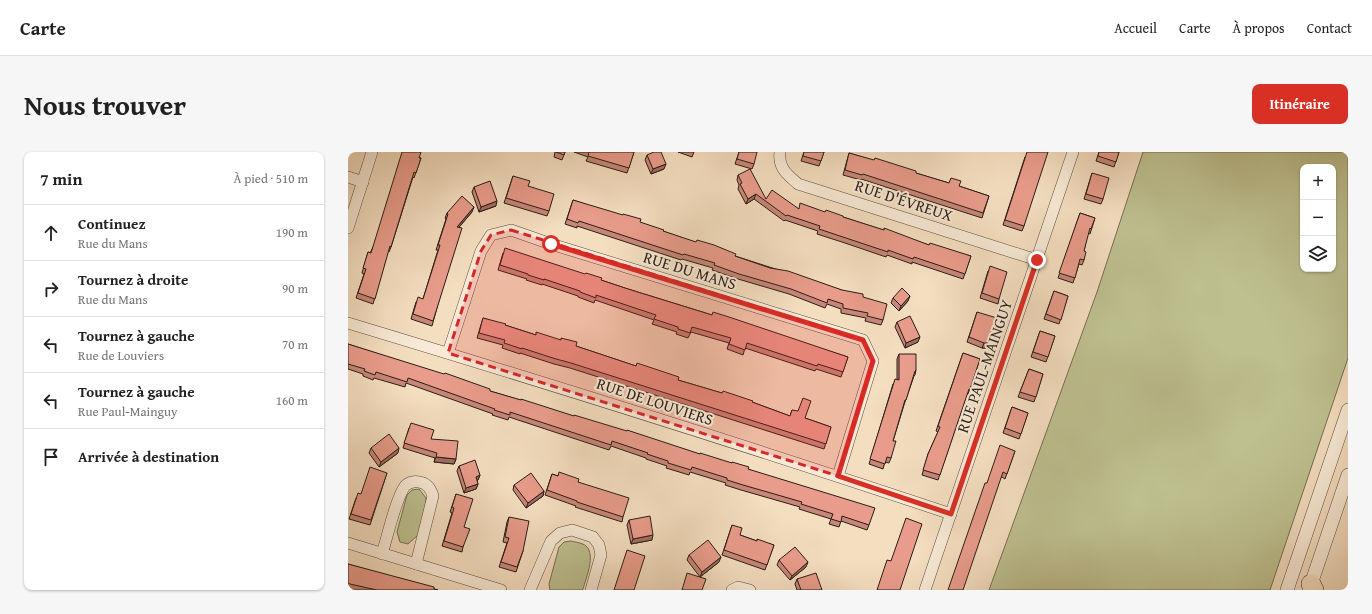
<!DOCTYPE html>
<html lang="fr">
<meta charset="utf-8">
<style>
:root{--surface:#fff;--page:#f6f6f6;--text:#202124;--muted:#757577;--line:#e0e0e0;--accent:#d93025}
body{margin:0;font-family:"Gentium Book Plus",serif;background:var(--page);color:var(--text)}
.controls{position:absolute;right:12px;top:12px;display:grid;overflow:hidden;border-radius:8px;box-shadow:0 1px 3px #0004}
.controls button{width:36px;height:36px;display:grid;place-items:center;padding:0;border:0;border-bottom:1px solid var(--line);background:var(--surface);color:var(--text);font:20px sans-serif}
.stop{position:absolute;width:12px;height:12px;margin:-9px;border:3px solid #d93025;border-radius:50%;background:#fff}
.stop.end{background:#d93025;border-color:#fff;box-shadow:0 1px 4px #0008}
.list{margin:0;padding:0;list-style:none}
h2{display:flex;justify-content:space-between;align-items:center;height:52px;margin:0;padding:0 16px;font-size:17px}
h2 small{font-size:13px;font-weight:400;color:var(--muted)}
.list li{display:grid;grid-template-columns:26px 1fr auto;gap:12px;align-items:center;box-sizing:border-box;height:56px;padding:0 16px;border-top:1px solid var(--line)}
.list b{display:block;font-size:15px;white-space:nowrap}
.list p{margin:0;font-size:13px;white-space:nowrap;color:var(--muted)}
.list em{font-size:13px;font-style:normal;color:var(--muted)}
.icon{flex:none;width:22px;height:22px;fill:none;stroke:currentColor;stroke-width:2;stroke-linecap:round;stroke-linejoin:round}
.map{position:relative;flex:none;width:1000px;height:438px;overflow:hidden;border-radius:8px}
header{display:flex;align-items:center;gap:24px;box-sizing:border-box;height:56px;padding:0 20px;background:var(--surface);border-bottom:1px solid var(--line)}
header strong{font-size:19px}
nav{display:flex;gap:22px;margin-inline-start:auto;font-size:14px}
.intro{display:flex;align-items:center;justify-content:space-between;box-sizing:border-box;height:96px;padding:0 24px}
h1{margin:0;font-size:28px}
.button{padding:10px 18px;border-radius:8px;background:var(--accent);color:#fff;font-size:14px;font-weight:700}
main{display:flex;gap:24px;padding:0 24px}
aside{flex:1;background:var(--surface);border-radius:8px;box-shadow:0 1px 3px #0004}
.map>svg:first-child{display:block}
.green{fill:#bec090;stroke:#746e54;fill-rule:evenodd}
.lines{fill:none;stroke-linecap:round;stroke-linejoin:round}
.minor-casing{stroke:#5c4d41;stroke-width:12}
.tertiary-casing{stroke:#5c4d41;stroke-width:14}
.motorway-casing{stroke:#291d17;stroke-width:20}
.minor{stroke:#f8ead6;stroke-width:11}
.tertiary{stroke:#f8ead6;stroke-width:13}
.motorway{stroke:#f4dec0;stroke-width:19}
.wall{fill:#c88678;stroke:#291d17}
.shaded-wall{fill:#a36d61;stroke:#291d17}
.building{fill:#e99c8b;stroke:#291d17}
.route{stroke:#d93025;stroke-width:5}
.marked{fill:#d62828;fill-opacity:0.2;stroke:#d62828;stroke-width:3;stroke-dasharray:8 5;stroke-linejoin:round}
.labels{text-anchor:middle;stroke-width:4;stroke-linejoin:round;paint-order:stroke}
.street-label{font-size:16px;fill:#291d17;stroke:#f8ead6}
</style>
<header>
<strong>Carte</strong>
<nav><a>Accueil</a><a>Carte</a><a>À propos</a><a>Contact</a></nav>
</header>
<div class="intro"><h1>Nous trouver</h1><a class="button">Itinéraire</a></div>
<main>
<aside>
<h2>7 min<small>À pied · 510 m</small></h2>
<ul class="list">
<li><svg class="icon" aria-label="ahead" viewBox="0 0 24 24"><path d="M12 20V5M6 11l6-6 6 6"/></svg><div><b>Continuez</b><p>Rue du Mans</p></div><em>190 m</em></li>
<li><svg class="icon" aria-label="right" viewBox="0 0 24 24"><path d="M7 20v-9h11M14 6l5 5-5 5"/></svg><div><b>Tournez à droite</b><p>Rue du Mans</p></div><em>90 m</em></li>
<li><svg class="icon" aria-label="left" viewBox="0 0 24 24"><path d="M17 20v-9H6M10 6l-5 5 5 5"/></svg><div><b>Tournez à gauche</b><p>Rue de Louviers</p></div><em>70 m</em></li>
<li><svg class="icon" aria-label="left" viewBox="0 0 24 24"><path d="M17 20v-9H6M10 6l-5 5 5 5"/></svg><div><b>Tournez à gauche</b><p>Rue Paul-Mainguy</p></div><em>160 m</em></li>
<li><svg class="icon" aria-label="arrive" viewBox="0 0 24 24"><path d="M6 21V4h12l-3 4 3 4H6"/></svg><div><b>Arrivée à destination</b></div></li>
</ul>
</aside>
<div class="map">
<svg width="1000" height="438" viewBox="0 0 1000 438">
<rect width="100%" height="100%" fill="#f4dec0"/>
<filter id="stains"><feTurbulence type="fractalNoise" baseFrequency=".005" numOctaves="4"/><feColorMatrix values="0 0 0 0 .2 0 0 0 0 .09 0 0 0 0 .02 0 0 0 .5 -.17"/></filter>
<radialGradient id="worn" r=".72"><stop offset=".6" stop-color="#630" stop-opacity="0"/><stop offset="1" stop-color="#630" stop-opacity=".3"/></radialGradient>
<g class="green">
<path d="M 795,0 L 1000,0 L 1000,206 L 922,438 L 641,438 L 749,140 ZM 955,15 L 985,15 L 985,117 L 955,117 Z"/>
<polygon points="71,337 78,346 78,351 70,383 60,392 52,390 49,380 59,343 64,338"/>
<path d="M 223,389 C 227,390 235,391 238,394 C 248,403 238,426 235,437 L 234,438 L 202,438 L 201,432 L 211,395 L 216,390 Z"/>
</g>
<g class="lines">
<g class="minor-casing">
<g id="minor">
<path d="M 432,0 C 430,16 439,22 450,32 L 689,108"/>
<polyline points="0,25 15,30"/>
<polyline points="0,76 24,0"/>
<path d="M 0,171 C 202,232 403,295 603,362"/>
<polyline points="100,201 133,99 143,83 163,78 203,92 515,188 525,209 490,324"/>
<polyline points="0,391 153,438"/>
<path d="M 34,402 C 39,386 48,346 57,334 C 61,330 66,329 71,330 C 79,331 83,337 85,344 L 68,412"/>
<polyline points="182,438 203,389 212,381 224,378 245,385 251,393 253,403 243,438"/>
<polyline points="384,438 390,435 402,438"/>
<polyline points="577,438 725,0"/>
</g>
</g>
<g class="tertiary-casing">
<g id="tertiary">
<polyline points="939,438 1000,258"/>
<polyline points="961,438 1000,323"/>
</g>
</g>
<g class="motorway-casing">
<polyline id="motorway" points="963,432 966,438"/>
</g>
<use href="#minor" class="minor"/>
<use href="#tertiary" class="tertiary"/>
<use href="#motorway" class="motorway"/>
</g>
<g class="wall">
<polygon points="207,0 217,0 214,8 206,5"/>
<polygon points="226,0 286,0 279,21 238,9 240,5"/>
<polygon points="330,0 346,0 344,5"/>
<polygon points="391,0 406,12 404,17 387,12"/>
<polygon points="456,0 476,0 471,14 453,9"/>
<polygon points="751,0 771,0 766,15 748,9"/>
<polygon points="501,1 611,34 641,44 634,66 513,27 513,28 495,23"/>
<polygon points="299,3 316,17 303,22 297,8"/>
<polygon points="677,5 676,74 674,79 655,73"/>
<polygon points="71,6 73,6 66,26 65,25 43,95 41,100 40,99 25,152 8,146 16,122 14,121 20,100 22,101"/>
<polygon points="744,21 755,47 753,52 736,47"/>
<polygon points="390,23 418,47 451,57 495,65 581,93 623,104 615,127 564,110 564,112 539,103 538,105 497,91 469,82 470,79 437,68 436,69 406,47 398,52 390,37 391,33 389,28"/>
<polygon points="165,24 180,34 201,59 199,64 156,51"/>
<polygon points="126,35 148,54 131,60 124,40"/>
<polygon points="225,48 387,104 515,145 535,168 533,173 517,169 518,166 493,161 493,157 479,152 477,156 441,142 390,127 364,118 365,116 334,107 333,108 229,74 229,76 217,72"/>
<polygon points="124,60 111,75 84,174 63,167 68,150 75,147 90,98 88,98 98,67 97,66 99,61"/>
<polygon points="732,61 747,66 742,82 740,81 736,99 736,108 734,113 731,112 725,131 710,126"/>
<polygon points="155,101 253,128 280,137 500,205 493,225 468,217 467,219 397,196 395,203 379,197 381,191 343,180 340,186 328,182 329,180 304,172 306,168 247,148 246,151 230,145 230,144 194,132 194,133 178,128 179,127 150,118"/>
<polygon points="640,119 651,147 650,152 632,146"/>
<polygon points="706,139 720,144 711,172 696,167"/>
<polygon points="545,146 560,149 551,159 543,151"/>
<polygon points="629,160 638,196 634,196 619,190"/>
<polygon points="135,166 188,183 228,194 330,228 404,250 442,264 444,258 457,266 483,275 476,297 222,216 206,212 172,201 172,202 154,196 155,193 129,186"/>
<polygon points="549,170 570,190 557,196 547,175"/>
<polygon points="692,179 707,184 698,210 683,205"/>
<polygon points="0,192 142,239 400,317 521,373 519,378 493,369 491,375 481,372 483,367 451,357 452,355 393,338 377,333 378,331 342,320 341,323 318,316 319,314 298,307 298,306 263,294 261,298 161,265 160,268 144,263 145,262 58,231 57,235 26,226 25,228 15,224 15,222 0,217"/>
<polygon points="615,201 632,207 620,242 619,242 590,328 574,323 580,302 590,280 588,279"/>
<polygon points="551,202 568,218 567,223 566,224 556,253 545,289 543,306 541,311 537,310 535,317 521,312 545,232 549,228 549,207"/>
<polygon points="681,217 695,222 686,250 670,245"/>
<polygon points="664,255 680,261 671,287 655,281"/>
<polygon points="61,276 108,307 106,312 86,310 87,306 55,296"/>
<polygon points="23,296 50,301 31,315 21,301"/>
<polygon points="667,299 657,327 654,325 639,331"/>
<polygon points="111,314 132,323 130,328 129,329 130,332 128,337 116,341 109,319"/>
<polygon points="39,321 22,373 1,367 8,346"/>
<polygon points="204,322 230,330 275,365 274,370 227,355 228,354 197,343"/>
<polygon points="166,333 196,339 195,344 178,356 165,338"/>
<polygon points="108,342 116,375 115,395 114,400 94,394 104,361 102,360"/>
<polygon points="161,365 175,399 168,420 151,415 159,391 155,390 159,370"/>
<polygon points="281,368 304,388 283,392 279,373"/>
<polygon points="384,373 392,383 409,389 426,393 417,418 374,403"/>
<polygon points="341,403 371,410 352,425 339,408"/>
<polygon points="431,408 458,415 442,428 429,413"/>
<polygon points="0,412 86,437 90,438 6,438 0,437"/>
<polygon points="449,427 474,438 449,438 447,432"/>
</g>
<g class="shaded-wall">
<polygon points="318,12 316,17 303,22 305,17"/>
<polygon points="408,42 406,47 398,52 400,47"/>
<polygon points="149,49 148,54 131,60 133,55"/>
<polygon points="126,55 124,60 107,80 109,75"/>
<polygon points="562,144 560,149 551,159 553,154"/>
<polygon points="649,166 638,196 634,196 636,191"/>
<polygon points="572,185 570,190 557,196 558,191"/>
<polygon points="51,296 50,301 31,315 33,310"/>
<polygon points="88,305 108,307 106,312 86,310"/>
<polygon points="132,323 130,328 126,330 128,325"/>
<polygon points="130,332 128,337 116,341 118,336"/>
<polygon points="196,339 195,344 178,356 180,351"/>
<polygon points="305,383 304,388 283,392 285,387"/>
<polygon points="373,405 371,410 352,425 354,420"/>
<polygon points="460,410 458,415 442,428 444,424"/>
</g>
<g class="building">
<polygon points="54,0 73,0 71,6 73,6 68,21 66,20 43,95 42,94 27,147 10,141 18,117 15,116 20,100 23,101"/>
<polygon points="208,0 217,0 216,3"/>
<polygon points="241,0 286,0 281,16 240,4"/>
<polygon points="306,0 313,0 318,12 305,17 299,3"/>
<polygon points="391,0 409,0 406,12 389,7"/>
<polygon points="456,0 476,0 473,9 455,4"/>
<polygon points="679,0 700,0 676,74 657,68"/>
<polygon points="751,0 771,0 768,10 750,4"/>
<polygon points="501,1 526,8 527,6 568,19 568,21 601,31 603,26 613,29 611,34 641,44 635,61 515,22 514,23 497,18"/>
<polygon points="402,17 418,47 424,38 451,57 452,51 477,60 478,58 495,64 495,65 536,78 536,76 581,93 582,91 623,104 617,122 566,105 565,107 540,98 540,100 471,77 472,74 439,63 438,64 408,42 400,47 392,32 394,31 390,23"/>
<polygon points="744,21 761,26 755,47 738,42"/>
<polygon points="165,24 182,29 180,34 206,42 201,59 158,46"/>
<polygon points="142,29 149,49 133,55 126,35"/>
<polygon points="114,44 126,55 109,75 114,76 85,169 65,162 70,145 75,147 92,93 90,93 100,62 99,61"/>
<polygon points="225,48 275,63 275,62 293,67 292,70 316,78 315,79 348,90 349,88 366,93 388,102 387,104 422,116 440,119 494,138 515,142 515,145 539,152 535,168 519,164 520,161 495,156 495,152 480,147 479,151 443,137 391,122 366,113 367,111 336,102 335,103 231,69 230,71 219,67"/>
<polygon points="732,61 747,66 743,77 742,76 736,99 738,100 736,108 732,107 727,126 711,121"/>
<polygon points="157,96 237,122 238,121 254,126 253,128 280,137 364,163 365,160 381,165 500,205 495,220 470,212 469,214 399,191 397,198 381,192 383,186 344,175 342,181 330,177 330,175 306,167 308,163 248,143 248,146 232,140 232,139 196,127 196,128 180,123 180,122 152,113"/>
<polygon points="642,114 659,120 651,147 634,141"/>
<polygon points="554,136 562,144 553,154 545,146"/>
<polygon points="706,139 720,144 713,168 698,162"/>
<polygon points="629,160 649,166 640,191 636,191 621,185"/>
<polygon points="562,164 572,185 558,191 549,170"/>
<polygon points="135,166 158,172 157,173 188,183 188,180 213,188 213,186 229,190 228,194 288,214 289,211 331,225 330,228 374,241 375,239 405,249 404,250 442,264 444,258 450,259 455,246 463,249 457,266 483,275 478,292 223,211 208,207 174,196 174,197 156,191 157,188 131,181"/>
<polygon points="692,179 707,184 700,205 685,200"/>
<polygon points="0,192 96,222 97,221 142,237 142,239 173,248 173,247 226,264 226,263 279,279 279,278 352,302 352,301 384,311 384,310 401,315 400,317 527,356 521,373 494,364 493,370 483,367 485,362 453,352 454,350 395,333 379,328 379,326 344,315 343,318 320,311 320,309 299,302 300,301 264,289 263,293 162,260 162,263 146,258 147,257 60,226 59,230 28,220 27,223 16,219 17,217 0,212"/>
<polygon points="615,201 632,207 622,237 621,237 592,323 575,318 580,302 592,275 590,274"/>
<polygon points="551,202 568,202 568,218 567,219 558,248 557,248 545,289 548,289 543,306 539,305 537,312 522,307 547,227 551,228"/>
<polygon points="681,217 695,222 688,245 672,240"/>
<polygon points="664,255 680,261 673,282 657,276"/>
<polygon points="63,271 86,278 83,287 110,289 108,307 88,305 89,301 56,291"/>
<polygon points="41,282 51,296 33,310 23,296"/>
<polygon points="652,293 667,299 659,322 655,320 615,438 600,438 637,331 639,331"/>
<polygon points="127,308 132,323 128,325 130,332 118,336 111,314"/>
<polygon points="22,315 39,321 23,368 3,362 10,341 13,342"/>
<polygon points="211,320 231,327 230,330 281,346 275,365 229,350 229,349 199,338 204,322 210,324"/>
<polygon points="183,321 196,339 180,351 166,333"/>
<polygon points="108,342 125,347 116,375 122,377 115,395 96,389 106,356 104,355"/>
<polygon points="302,364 305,383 285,387 281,368"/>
<polygon points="161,365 181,369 175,399 169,415 153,410 161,386 157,385"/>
<polygon points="558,366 574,372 552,438 529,438 539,408 543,409"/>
<polygon points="384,373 394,376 392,383 409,389 409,387 426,393 419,413 376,398"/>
<polygon points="360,388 373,405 354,420 341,403"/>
<polygon points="447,395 460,410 444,424 431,408"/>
<polygon points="279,398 297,404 286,438 266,438"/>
<polygon points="0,412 86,435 86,437 90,438 29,438 2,432 0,431"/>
<polygon points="339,421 358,427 354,438 334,438"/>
<polygon points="468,421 474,438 453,438 449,427"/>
</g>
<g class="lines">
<polyline class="route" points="203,92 515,188 525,209 490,324 603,362 689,108"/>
</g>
<path class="marked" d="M 163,78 L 515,188 L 525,209 L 490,324 L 100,201 L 133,99 L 143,83 Z"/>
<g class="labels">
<g class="street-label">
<text transform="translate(556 48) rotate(18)" y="6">RUE D'ÉVREUX</text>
<text transform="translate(342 118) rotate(17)" y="6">RUE DU MANS</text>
<text transform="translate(636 214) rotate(-71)" y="6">RUE PAUL-MAINGUY</text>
<text transform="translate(307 249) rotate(18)" y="6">RUE DE LOUVIERS</text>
</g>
</g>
<rect width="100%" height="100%" filter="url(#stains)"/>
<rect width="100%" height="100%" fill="url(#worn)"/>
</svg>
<div class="controls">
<button>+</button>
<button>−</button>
<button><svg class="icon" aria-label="layers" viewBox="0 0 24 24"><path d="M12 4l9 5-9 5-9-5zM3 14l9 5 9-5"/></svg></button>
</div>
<div class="stop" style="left:203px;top:92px"></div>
<div class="stop end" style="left:689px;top:108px"></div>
</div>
</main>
